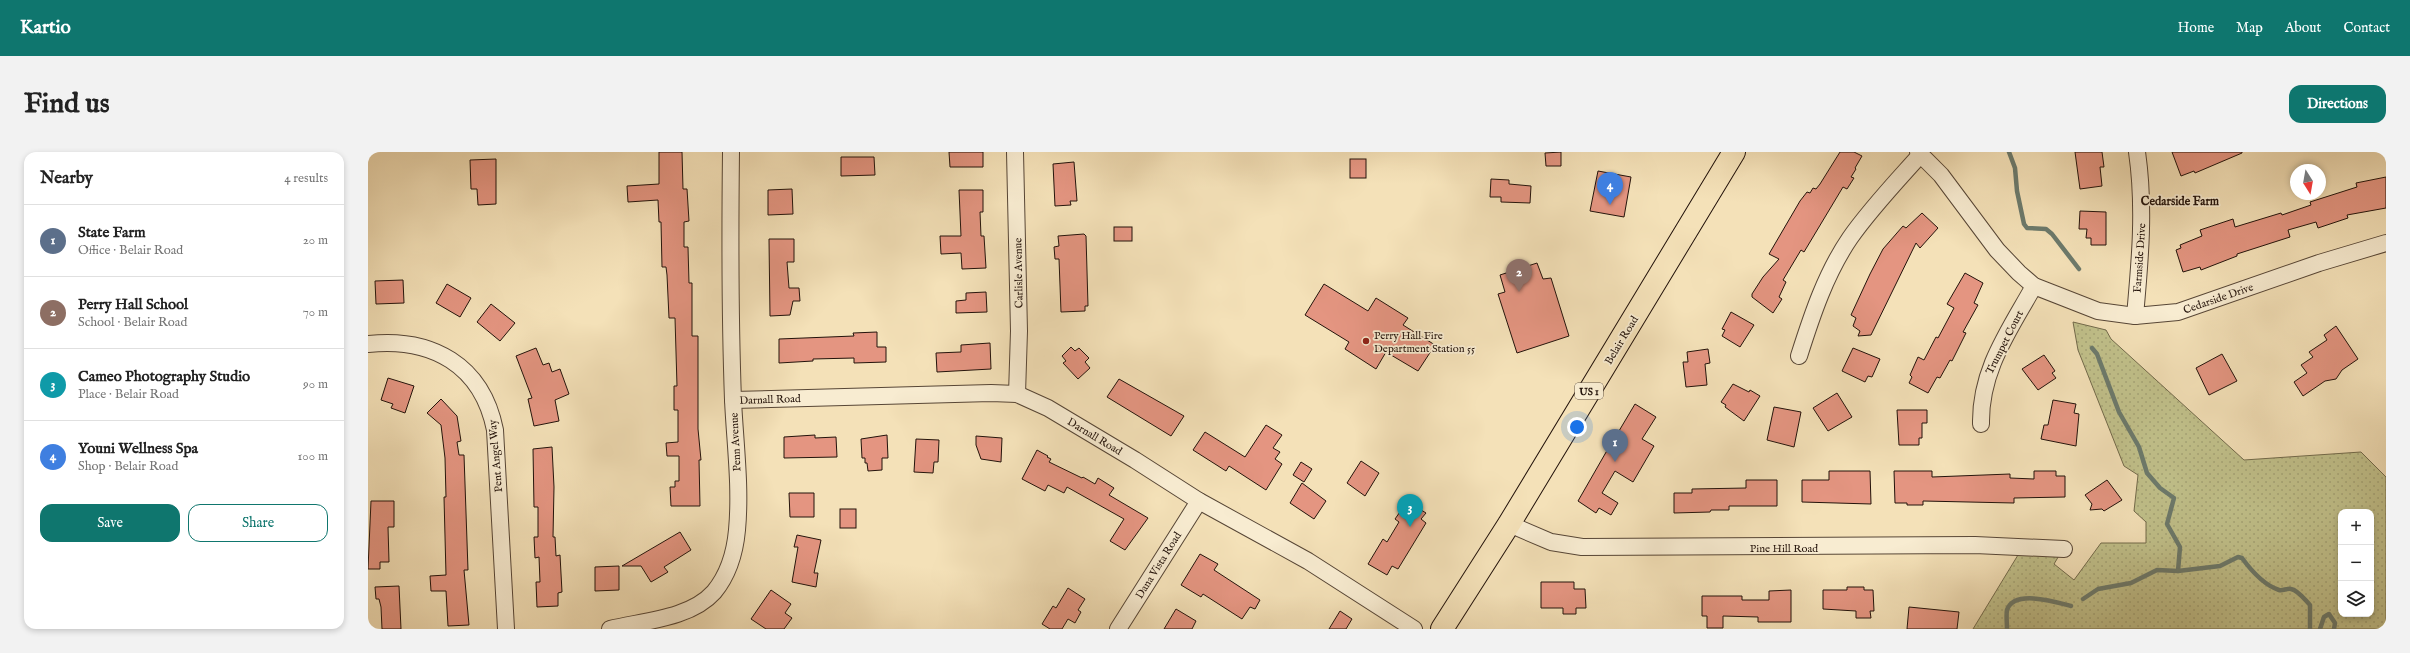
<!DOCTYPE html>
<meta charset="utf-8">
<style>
:root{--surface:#fff;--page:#f2f2f2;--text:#222;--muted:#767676;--line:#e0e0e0;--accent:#0f766e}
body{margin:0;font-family:"IM FELL English",serif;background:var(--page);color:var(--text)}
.controls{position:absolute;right:12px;bottom:12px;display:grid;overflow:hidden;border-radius:8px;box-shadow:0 2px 6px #0003}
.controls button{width:36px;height:36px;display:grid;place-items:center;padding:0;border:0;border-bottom:1px solid var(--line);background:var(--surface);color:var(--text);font:20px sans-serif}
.compass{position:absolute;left:1922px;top:12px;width:36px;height:36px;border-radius:50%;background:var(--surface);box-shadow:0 2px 6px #0003;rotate:169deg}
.you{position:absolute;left:1209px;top:275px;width:14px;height:14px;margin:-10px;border:3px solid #fff;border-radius:50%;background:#1a73e8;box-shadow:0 0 0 6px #1a73e833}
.badge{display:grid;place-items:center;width:26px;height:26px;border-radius:50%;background:var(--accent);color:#fff;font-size:13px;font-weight:700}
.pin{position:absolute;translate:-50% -33px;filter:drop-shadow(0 1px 2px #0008)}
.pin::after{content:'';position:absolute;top:21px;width:14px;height:12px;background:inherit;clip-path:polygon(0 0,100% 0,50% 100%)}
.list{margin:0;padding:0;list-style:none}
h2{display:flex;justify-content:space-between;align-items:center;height:52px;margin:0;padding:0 16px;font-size:17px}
h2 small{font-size:13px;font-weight:400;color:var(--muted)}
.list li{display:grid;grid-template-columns:26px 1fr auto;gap:12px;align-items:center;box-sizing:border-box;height:72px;padding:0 16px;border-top:1px solid var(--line)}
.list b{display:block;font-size:15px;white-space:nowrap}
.list p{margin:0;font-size:13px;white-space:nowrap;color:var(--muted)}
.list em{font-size:13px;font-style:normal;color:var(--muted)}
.actions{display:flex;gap:8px;padding:12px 16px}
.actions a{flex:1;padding:9px 0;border:1px solid var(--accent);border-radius:12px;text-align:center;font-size:14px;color:var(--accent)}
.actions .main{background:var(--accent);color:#fff}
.icon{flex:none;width:22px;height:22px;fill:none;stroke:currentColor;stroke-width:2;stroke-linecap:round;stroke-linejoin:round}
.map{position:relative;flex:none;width:2018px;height:477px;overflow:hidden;border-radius:12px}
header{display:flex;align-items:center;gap:24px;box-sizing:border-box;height:56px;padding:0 20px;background:var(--accent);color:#fff}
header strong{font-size:19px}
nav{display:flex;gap:22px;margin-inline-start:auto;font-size:14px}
.intro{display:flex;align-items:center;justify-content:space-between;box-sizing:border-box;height:96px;padding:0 24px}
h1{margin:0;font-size:28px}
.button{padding:10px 18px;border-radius:12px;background:var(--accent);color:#fff;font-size:14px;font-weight:700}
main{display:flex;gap:24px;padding:0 24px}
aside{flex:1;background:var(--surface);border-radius:12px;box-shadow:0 2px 6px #0003}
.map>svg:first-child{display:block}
.grass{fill:url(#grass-dots);stroke:#726a4b;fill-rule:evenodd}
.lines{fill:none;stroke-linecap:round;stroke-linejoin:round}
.stream{stroke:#6c7a6c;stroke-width:4.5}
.building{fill:#e49581;stroke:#23130b}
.street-casing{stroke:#574636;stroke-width:18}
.highway-casing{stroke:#23130b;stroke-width:24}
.street{stroke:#f8ecd1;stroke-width:16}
.highway{stroke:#f4e1b8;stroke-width:22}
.poi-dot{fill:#8f2418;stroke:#f8ecd1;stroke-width:1.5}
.labels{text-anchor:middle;stroke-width:3.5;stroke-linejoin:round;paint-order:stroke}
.shield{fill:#f8ecd1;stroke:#635446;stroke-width:1}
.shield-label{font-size:10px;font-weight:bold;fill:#23130b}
.street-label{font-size:11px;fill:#23130b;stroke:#f8ecd1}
.poi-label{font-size:11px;fill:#23130b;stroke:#f8ecd1;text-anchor:start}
.neighbourhood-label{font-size:12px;font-weight:bold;fill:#23130b;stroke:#f8ecd1}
</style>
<header>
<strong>Kartio</strong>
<nav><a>Home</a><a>Map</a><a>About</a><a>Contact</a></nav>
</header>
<div class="intro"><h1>Find us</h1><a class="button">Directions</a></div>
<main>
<aside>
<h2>Nearby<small>4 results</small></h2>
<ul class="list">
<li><span class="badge" style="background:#5c6f8a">1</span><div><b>State Farm</b><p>Office · Belair Road</p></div><em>20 m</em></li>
<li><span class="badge" style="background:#8d6e63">2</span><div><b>Perry Hall School</b><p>School · Belair Road</p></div><em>70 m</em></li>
<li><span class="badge" style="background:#0f9aa8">3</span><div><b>Cameo Photography Studio</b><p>Place · Belair Road</p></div><em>90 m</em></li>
<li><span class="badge" style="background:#3f7fe0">4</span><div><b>Youni Wellness Spa</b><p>Shop · Belair Road</p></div><em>100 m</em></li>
</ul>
<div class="actions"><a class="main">Save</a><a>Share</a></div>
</aside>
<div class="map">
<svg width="2018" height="477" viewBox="0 0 2018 477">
<defs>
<pattern id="grass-dots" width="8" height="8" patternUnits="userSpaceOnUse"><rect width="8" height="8" fill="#c1c18b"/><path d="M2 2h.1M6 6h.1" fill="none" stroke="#a6a577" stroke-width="1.8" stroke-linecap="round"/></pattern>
</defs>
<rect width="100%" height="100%" fill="#f4e1b8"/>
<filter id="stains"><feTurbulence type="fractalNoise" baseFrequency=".005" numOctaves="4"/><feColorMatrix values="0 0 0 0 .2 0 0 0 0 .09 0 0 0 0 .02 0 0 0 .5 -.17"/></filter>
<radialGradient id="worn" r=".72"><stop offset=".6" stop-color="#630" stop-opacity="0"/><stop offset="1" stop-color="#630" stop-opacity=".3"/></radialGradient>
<path class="grass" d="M 1705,170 L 1738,178 L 1743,187 L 1876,308 L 1993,300 L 2018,325 L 2018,477 L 1605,477 L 1650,403 L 1692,402 L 1686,412 L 1706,428 L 1733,391 L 1778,391 L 1778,370 L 1766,359 L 1770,323 L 1756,314 L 1710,198 ZM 1973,360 L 2003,360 L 2003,462 L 1973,462 Z"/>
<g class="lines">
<g class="stream">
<polyline points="1641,0 1647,16 1649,39 1656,72 1659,76 1678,77 1684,82 1711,117"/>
<polyline points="1724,196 1729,202 1751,260 1771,295 1779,321 1792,336 1806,346 1799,372 1812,395 1810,419"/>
<path d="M 1715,447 L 1730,437 L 1763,431 L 1789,418 L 1810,419 L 1852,414 L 1870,405 L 1874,406 C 1882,417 1896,433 1911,438 C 1915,439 1919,436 1923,437 C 1930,438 1937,448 1942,453 L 1942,477"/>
<path d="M 1639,477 C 1639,471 1638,463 1639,458 C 1646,437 1688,450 1703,454"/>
<polyline points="1952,477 1956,465 1961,462 1967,471 1966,477"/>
</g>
</g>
<g class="building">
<polygon points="291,0 314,0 315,37 319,37 321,69 316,70 316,95 320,95 321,131 324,131 324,184 330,184 330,277 333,308 331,308 332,354 303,354 302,335 307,335 307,329 311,329 311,304 299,304 298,291 310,290 310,258 306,258 306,234 309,234 307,166 301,166 299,123 298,115 294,115 293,70 291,70 290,48 260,50 259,34 291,32"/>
<polygon points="581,0 615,0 615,15 582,15"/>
<polygon points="1193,0 1193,14 1178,14 1177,1"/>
<polygon points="1472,0 1486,0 1494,4 1487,16 1488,17 1483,25 1486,26 1479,37 1475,35 1436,100 1433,98 1415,128 1418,130 1411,145 1414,147 1405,161 1384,145 1384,142 1395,125 1411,107 1401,102 1432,49 1439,40 1442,41 1445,36 1448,37 1452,32"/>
<polygon points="1707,0 1734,0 1736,15 1732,15 1734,34 1712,37"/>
<polygon points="1804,0 1874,0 1874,1 1827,21 1826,19 1813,24"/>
<polygon points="473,5 506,5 507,23 473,24"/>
<polygon points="128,7 128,52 110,53 109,37 103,37 102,8"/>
<rect x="982" y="7" width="16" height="19"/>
<polygon points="706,10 709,49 702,49 703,53 687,54 685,12"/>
<polygon points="1230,19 1263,25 1256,65 1222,59"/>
<polygon points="2018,25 2018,56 1979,63 1980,66 1950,76 1948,70 1920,78 1922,85 1869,102 1869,104 1833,118 1832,115 1815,120 1808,98 1813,96 1812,93 1834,84 1832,78 1865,67 1867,75 1913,61 1914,63 1943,53 1942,50 1989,35 1988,31"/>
<polygon points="1123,27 1141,28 1141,32 1163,34 1162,51 1133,50 1133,45 1122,45"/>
<polygon points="424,37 425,62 400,63 400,38"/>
<polygon points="591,38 615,38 615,60 612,60 613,84 616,84 618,116 594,117 593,101 573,102 572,84 593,84"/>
<polygon points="1712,59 1738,60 1738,93 1723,93 1723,86 1718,86 1719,77 1711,77"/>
<polygon points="1554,61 1570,76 1552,96 1548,91 1503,183 1490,184 1492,179 1485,174 1488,166 1483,163 1502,122 1515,97 1535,74 1538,76"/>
<rect x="746" y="75" width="18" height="14"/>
<polygon points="716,82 718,84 720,154 717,154 717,159 693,160 691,107 687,107 686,95 691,94 690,84"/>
<polygon points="401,87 426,87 426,110 419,110 421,136 431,136 432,149 425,149 422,163 402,164"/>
<polygon points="1169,111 1175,127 1183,126 1201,184 1149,201 1130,142 1137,140 1132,123"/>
<polygon points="1597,121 1615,131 1606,151 1610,153 1595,180 1598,181 1584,209 1582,208 1572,226 1569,225 1560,241 1541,231 1544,225 1542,223 1550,205 1556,208 1568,185 1570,186 1586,156 1579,152"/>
<polygon points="35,128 36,151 8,152 7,129"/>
<polygon points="79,132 103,146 92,165 68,151"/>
<polygon points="956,132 1000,159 1008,146 1040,166 1035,173 1067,193 1050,219 1018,200 1008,217 977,197 981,190 937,163"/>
<polygon points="618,140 619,160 588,161 588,149 598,148 598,141"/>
<polygon points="123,152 147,171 132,189 109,170"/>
<polygon points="1363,160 1386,173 1372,195 1354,184 1357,178 1354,177"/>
<polygon points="1968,174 1990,207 1974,218 1968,227 1957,229 1935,244 1926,230 1939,221 1933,213 1945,205 1941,200 1959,188 1956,183"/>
<polygon points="509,180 509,195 518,195 518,210 486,211 486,206 445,207 445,209 411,211 411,187 486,184 485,181"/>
<polygon points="622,191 623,217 569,220 568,201 593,200 593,193"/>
<polygon points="703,195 707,199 711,196 721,206 717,210 722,216 710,227 695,211 698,209 694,204"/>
<polygon points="168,196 175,213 181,211 184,220 192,217 201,242 187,248 191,269 166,274 160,247 164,246 148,204"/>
<polygon points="1485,196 1512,207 1504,225 1500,224 1497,230 1474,219"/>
<polygon points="1340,197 1342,211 1337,212 1339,233 1318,235 1315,210 1320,210 1319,200"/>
<polygon points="1854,202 1869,229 1841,243 1828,216"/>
<polygon points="1676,203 1687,219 1684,221 1688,226 1670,238 1654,217"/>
<polygon points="20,226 46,234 37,261 23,256 25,252 13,248"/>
<polygon points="751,227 816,264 803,284 739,245"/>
<polygon points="1365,232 1381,240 1382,238 1392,244 1376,269 1357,255 1358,253 1353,250"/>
<polygon points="1469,241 1484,265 1460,279 1445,256"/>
<polygon points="73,247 89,264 93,289 89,290 91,303 96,303 100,418 96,418 101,473 80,474 78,439 63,439 62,424 78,423 76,345 78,345 77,306 73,273 59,261"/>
<polygon points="1685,248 1708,252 1706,261 1711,262 1708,294 1673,287 1676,273 1680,273"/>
<polygon points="1267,252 1288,265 1274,287 1286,294 1265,330 1247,319 1234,341 1250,351 1243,363 1231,356 1228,361 1210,349 1241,295 1240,290 1245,289"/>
<polygon points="1406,255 1433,260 1426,295 1399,288"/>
<polygon points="1529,258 1559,258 1559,271 1554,271 1554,286 1551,286 1551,293 1531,293"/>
<polygon points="898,273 914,283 905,296 912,300 907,307 914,312 898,338 861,314 858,319 825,298 837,280 877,305"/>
<polygon points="447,283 447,286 468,285 469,305 416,306 416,285"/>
<polygon points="519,283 520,306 514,306 514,318 500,319 499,311 497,311 497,306 494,306 493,287"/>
<polygon points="608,284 634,286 633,310 613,307 608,293"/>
<polygon points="548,287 571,288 570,310 566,310 565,321 546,320"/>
<polygon points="184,295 186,335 185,385 187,385 188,404 192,403 194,440 190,441 190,454 169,455 168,430 172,430 171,405 167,406 166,385 170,385 170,355 166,355 165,297"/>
<polygon points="669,298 680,304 679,305 683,307 681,310 714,326 715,325 727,332 730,326 746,336 741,343 780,366 757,398 742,389 756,367 699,335 696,341 680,333 677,339 654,327"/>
<polygon points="993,309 1011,321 997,344 979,331"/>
<polygon points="933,310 944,317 936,330 925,323"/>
<polygon points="1461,319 1502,319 1503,352 1434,350 1434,328 1461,328"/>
<polygon points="1526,319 1564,319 1564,325 1642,322 1642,326 1666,327 1666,319 1688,319 1688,324 1697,324 1697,345 1646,346 1646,351 1555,349 1555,353 1539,353 1539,351 1527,351"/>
<polygon points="1378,328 1409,328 1409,354 1361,354 1361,358 1343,358 1342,360 1306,361 1306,341 1324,341 1324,337 1378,336"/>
<polygon points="1739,328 1754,348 1736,359 1734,357 1722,358 1724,352 1717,343"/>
<polygon points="934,331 958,349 946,367 922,351"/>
<polygon points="421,341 446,341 446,365 422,365"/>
<polygon points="3,349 26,349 26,375 20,375 21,410 12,410 12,417 0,417"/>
<polygon points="1042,351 1058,361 1053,367 1058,371 1030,417 1024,414 1019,423 1000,412 1015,387 1019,390 1031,370 1027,367 1034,357 1037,359"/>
<rect x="472" y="357" width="16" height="19"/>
<polygon points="312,380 323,398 296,415 300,420 283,430 273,414 254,414"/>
<polygon points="429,383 453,388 446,421 450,421 448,435 424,430 430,395 426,395"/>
<polygon points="832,402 850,412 846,418 892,448 887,457 882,455 874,467 835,442 833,445 813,433"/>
<polygon points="251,414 251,438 227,439 227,415"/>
<polygon points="1173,430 1206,430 1206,437 1217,437 1218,456 1208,456 1208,462 1195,462 1195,456 1173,456"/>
<polygon points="31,434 33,477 14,477 13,455 11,447 8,447 7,435"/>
<polygon points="1479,435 1496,435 1496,438 1505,438 1506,459 1502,459 1503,466 1488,466 1488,459 1455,457 1455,438 1479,438"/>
<polygon points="700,436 717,447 710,458 713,460 707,471 700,467 694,477 682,477 674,472 685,454 688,456"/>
<polygon points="403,438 423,452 417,461 424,466 416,477 398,477 383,467"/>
<polygon points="1423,438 1423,470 1390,470 1390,465 1355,464 1355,476 1339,476 1339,464 1334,464 1334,444 1374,444 1374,448 1401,448 1401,439"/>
<polygon points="1541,455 1591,460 1589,477 1539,477"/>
<polygon points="808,457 828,469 824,477 796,477"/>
<polygon points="972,459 984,467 978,477 961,477"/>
</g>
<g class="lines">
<g class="street-casing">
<g id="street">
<polyline points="647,0 651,179 649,242"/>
<polyline points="1550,0 1573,23 1629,98 1651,121 1666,134 1730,159 1767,164 1810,160 1951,111 2018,91"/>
<path d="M 1767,164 C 1772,109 1777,55 1769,0"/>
<path d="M 0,192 C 64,185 114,213 127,278 L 138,477"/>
<path d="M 1431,204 C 1444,163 1458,121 1482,86 C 1503,56 1529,29 1553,2"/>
<polyline points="365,248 623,241 649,242 680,256 767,308 831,349 940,409 1046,477"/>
<path d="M 1613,272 C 1612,218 1641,179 1666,134"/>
<polyline points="1141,372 1183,390 1214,395 1607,393 1696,397"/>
<path d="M 242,477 C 274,469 322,467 346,440 C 360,423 367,400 369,378 C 373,335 367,291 365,248 C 362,166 362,83 363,0"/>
<polyline points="750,477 831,349"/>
</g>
</g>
<g class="highway-casing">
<polyline id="highway" points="1074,477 1141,372 1366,0"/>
</g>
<use href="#street" class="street"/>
<use href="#highway" class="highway"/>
</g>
<circle class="poi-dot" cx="998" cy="189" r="4"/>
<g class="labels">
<rect class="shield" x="1207" y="231" width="28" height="16" rx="3"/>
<g class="shield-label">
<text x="1221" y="243">US 1</text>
</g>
<g class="street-label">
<text transform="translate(1771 106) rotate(-86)" y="4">Farmside Drive</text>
<text transform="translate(650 121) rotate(-91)" y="4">Carlisle Avenue</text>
<text transform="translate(1850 146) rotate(-19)" y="4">Cedarside Drive</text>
<text transform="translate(1253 188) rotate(-59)" y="4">Belair Road</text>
<text transform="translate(1636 190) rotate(-63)" y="4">Trumpet Court</text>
<text transform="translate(402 247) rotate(-2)" y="4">Darnall Road</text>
<text transform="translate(727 284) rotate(31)" y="4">Darnall Road</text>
<text transform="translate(367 290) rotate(-93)" y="4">Penn Avenue</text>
<text transform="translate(127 304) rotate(-95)" y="4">Pent Angel Way</text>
<text x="1416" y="400">Pine Hill Road</text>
<text transform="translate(790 413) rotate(-58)" y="4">Dana Vista Road</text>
</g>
<g class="poi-label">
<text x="1006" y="187">Perry Hall Fire<tspan x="1006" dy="13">Department Station 55</tspan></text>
</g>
<g class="neighbourhood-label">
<text x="1812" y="53">Cedarside Farm</text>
</g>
</g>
<rect width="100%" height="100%" filter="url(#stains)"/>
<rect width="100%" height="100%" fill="url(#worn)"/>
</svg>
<div class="controls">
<button>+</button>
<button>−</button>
<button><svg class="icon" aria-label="layers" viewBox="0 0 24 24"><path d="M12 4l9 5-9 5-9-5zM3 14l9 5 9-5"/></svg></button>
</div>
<svg class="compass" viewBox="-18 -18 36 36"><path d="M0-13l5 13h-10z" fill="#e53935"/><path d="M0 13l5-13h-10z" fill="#767676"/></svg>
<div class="you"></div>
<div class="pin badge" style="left:1247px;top:310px;background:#5c6f8a">1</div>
<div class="pin badge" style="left:1151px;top:140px;background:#8d6e63">2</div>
<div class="pin badge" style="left:1042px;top:375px;background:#0f9aa8">3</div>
<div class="pin badge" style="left:1242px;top:53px;background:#3f7fe0">4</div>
</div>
</main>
